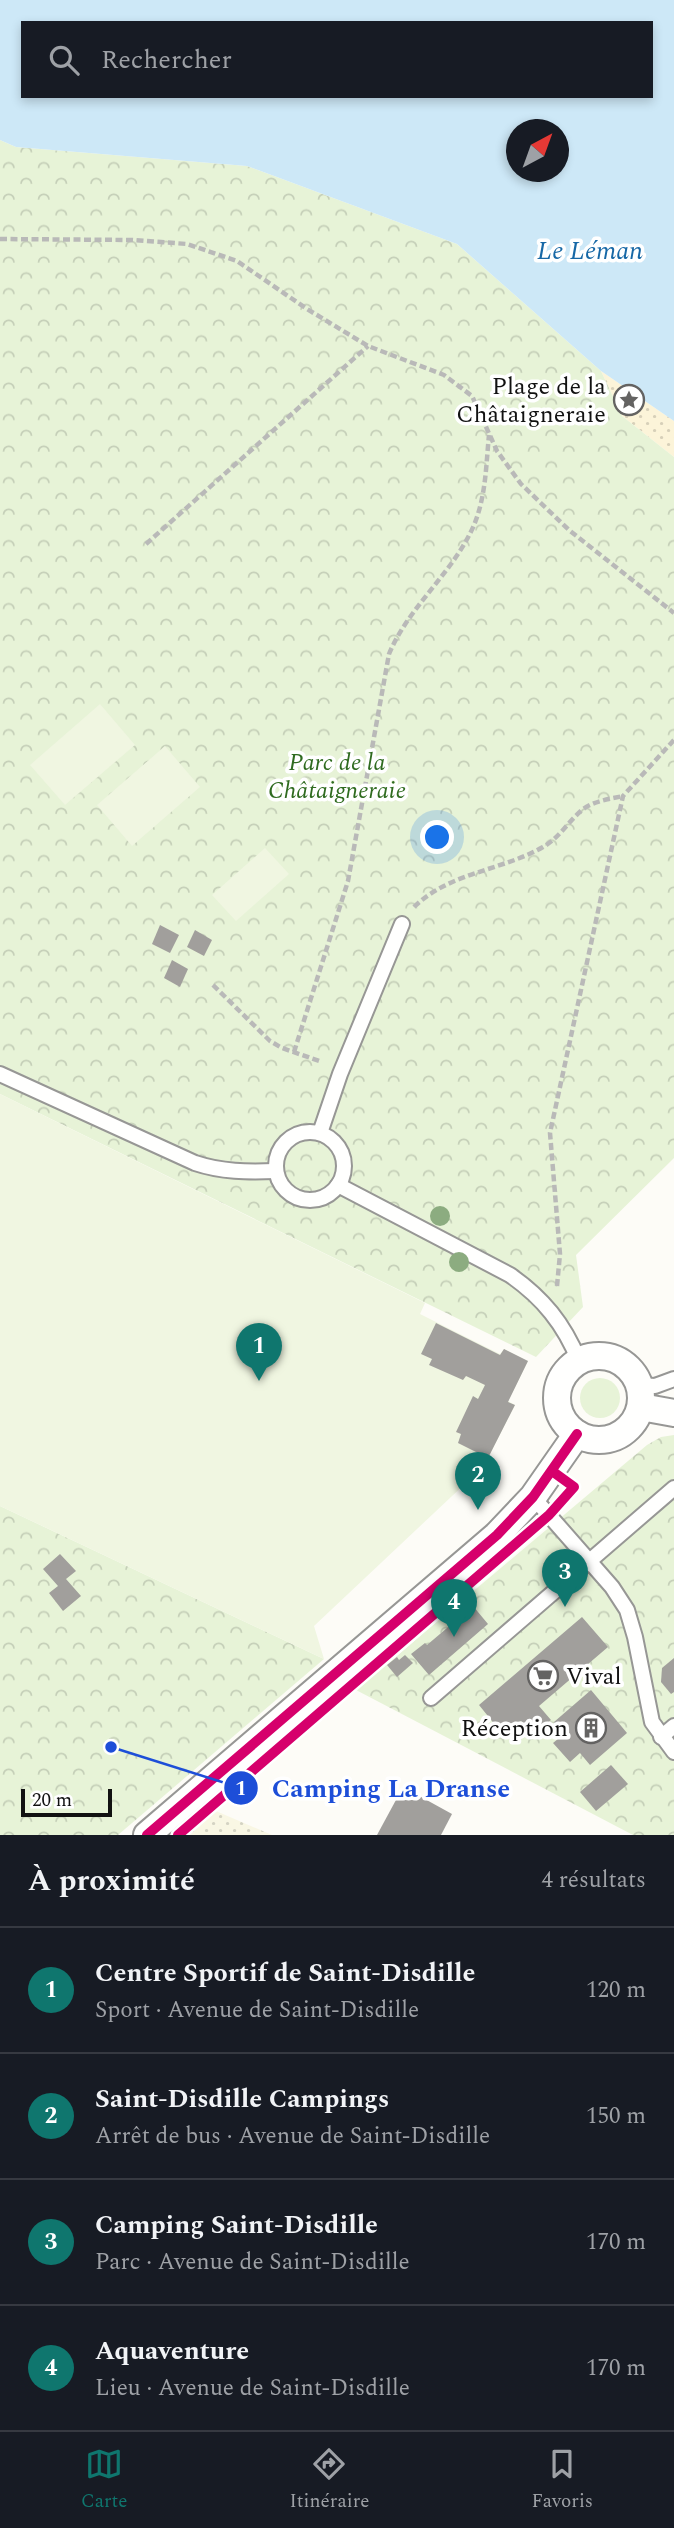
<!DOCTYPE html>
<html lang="fr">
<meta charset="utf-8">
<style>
:root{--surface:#171b24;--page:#242831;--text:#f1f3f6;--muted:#9ea1a6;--line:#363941;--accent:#0f766e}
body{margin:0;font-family:Spectral,serif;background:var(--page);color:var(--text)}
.compass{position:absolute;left:506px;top:119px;width:63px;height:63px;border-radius:50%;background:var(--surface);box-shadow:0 4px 10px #0003;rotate:41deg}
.scale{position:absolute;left:21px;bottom:18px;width:91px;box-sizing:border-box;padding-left:7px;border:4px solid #111;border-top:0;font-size:19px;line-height:24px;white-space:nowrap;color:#111;-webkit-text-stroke:5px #fff;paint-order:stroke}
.you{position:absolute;left:438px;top:838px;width:24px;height:24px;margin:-18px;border:5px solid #fff;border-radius:50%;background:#1a73e8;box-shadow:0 0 0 10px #1a73e833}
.badge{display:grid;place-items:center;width:46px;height:46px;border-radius:50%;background:var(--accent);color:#fff;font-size:23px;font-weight:700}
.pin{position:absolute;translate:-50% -58px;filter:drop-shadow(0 2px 4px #0008)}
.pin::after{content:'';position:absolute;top:37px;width:24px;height:21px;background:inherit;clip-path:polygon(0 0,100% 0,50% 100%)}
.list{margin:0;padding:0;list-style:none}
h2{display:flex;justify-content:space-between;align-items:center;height:91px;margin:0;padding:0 28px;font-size:30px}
h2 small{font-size:23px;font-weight:400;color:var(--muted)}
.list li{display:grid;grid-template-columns:46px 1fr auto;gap:21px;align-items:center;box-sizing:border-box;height:126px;padding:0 28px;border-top:2px solid var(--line)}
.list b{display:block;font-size:26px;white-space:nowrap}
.list p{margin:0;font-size:23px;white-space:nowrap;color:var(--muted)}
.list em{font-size:23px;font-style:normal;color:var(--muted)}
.icon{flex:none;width:38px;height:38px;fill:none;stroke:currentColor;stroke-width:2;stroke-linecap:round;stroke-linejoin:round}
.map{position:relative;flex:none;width:674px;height:1835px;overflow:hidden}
.search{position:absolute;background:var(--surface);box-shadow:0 4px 10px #0003;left:21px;right:21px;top:21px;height:77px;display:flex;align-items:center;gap:18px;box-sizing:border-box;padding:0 24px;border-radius:0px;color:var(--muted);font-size:26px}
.sheet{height:595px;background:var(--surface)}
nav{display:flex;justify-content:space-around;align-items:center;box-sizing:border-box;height:98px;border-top:2px solid var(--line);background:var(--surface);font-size:19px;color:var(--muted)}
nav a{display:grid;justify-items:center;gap:4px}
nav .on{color:var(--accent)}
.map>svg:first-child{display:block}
.farmland{fill:url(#farmland-dots)}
.grass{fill:#e7f3d7}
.sand{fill:url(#sand-dots)}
.park{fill:url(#park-crowns)}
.pitch{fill:#f0f6e1}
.water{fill:#cde8f7;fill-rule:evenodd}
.building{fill:#a19f9c}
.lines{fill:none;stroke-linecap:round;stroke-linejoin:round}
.service-casing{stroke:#979795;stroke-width:18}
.minor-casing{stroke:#979795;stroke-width:30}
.path{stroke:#b9b9b8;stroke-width:4.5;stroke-dasharray:7 3.5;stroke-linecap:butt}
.service{stroke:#fffffe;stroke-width:14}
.minor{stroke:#fffffe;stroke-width:26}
.cycleway-casing{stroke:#fff;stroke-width:15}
.cycleway{stroke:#d6006c;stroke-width:10}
.tree{fill:#8cac80}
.labels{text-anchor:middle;stroke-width:7;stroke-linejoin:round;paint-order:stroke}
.poi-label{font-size:24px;fill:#111;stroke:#fff;text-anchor:end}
.park-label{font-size:24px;font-style:italic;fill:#2f6b1f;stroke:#fff}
.water-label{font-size:26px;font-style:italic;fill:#1768a6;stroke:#fff}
.leader{fill:none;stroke:#1d4ed8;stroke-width:2.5}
.callout-dot{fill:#1d4ed8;stroke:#fff;stroke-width:2.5}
.mark-label{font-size:21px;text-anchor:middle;font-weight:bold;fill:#fff}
.callout-label{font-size:26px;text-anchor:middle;font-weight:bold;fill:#1d4ed8;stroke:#fff;stroke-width:7;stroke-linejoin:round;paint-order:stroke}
</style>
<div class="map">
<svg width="674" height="1835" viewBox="0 0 674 1835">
<defs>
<pattern id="farmland-dots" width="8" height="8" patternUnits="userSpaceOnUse" patternTransform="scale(1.75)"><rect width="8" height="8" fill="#f9f7e4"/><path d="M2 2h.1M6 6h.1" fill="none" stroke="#d4d3c3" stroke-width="1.8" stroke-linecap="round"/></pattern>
<pattern id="sand-dots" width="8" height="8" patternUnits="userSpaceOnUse" patternTransform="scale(1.75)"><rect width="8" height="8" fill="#fcf4d9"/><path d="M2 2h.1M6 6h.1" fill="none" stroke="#d7d0b9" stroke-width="1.8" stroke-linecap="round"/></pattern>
<pattern id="park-crowns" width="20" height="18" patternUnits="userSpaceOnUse" patternTransform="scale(1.75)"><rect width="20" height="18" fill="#e7f3d7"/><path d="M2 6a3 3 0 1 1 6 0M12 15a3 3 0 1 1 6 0" fill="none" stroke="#c5cfb8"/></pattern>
</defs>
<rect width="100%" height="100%" fill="#fdfcf7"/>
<polygon class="farmland" points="216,1811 272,1835 188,1835"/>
<circle class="grass" cx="600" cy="1398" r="20"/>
<polygon class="sand" points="601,371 674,421 674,457 622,416"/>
<g class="park">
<polygon points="0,140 16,147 247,166 457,244 601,371 622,416 674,457 674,1158 576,1255 583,1307 536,1357 0,1094"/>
<polygon points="674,1435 674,1835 633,1835 356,1690 647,1445 661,1437"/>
<polygon points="0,1506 324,1659 118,1835 0,1835"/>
</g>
<g class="pitch">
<polygon points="100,704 135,745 65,805 30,765"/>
<polygon points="165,746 200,787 132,846 97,805"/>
<polygon points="265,848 289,874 236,921 212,895"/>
<polygon points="0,1094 425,1303 420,1314 500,1354 504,1349 528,1361 508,1401 515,1405 488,1458 468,1481 314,1626 324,1659 0,1506"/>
</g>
<path class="water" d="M 0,0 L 674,0 L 674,421 L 601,371 L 457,244 L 247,166 L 16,147 L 0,140 ZM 23,23 L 651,23 L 651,96 L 23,96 ZM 516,130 L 558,130 L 558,172 L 516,172 Z"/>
<g class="building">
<polygon points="160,925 179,935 170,953 152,944"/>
<polygon points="195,930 212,940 204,956 187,947"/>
<polygon points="172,960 188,969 180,987 164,978"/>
<polygon points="436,1323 500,1355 504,1349 528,1361 508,1402 515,1405 488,1458 458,1443 461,1434 456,1432 473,1396 478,1399 485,1385 466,1376 463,1380 429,1365 432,1359 421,1354"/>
<polygon points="60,1554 76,1571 66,1579 81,1596 63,1611 49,1593 58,1586 43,1569"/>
<polygon points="473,1606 488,1624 429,1675 411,1654 425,1643 427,1645"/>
<polygon points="582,1617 608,1647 539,1706 551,1720 533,1735 521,1721 504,1736 479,1705"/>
<polygon points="405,1655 413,1663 397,1677 387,1665 397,1657 399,1660"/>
<polygon points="674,1658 674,1692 671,1694 661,1682 662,1668"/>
<polygon points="591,1690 627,1733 590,1765 580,1753 570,1762 553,1743 564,1734 554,1722"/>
<polygon points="611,1765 628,1784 596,1811 580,1792"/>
<polygon points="403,1787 452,1814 441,1835 377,1835"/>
</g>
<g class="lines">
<g class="service-casing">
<g id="service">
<path d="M 0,1074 L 195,1163 C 222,1172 247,1172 276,1171"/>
<circle cx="310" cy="1166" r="34"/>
<polyline points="320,1133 340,1074 402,924"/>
<path d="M 338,1185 L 510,1275 C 543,1298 564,1324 579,1361"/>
<polyline points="639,1385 655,1386 674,1379"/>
<polyline points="533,1497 612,1587 627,1610 635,1637 652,1722 674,1752"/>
<polyline points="431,1698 674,1488"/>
<polyline points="661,1737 674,1726"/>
</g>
</g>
<g class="minor-casing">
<g id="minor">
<circle cx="599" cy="1398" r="42"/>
<polyline points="641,1407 674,1413"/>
<polyline points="147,1835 497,1535 533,1497 577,1434"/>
</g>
</g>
<g class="path">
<polyline points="0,239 132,240 187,244 237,261 307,309 368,346 444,375 472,396 497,451 521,484 569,530 674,613"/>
<polyline points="146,544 368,346"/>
<path d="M 414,907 C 450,872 501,871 543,847 C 559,838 568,822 582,810 C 593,801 610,799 623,796"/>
<polyline points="213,985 270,1041 282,1048 322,1062"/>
<path d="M 294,1052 L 348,881 L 389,654 C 409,606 454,572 474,525 C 486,496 486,465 489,435"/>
<polyline points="557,1286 560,1254 550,1133 623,796 674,740"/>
</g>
<use href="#service" class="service"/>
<use href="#minor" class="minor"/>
<g class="cycleway-casing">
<g id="cycleway">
<polyline points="147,1835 497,1535 533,1497 577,1434"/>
<polyline points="178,1835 549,1515 574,1487 552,1471"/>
</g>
</g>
<use href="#cycleway" class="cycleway"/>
</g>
<g class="tree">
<circle cx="440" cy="1216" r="10"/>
<circle cx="459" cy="1262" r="10"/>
</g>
<defs>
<g id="sight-ring" transform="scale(1.575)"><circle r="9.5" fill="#fff" stroke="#646362" stroke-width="1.5"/><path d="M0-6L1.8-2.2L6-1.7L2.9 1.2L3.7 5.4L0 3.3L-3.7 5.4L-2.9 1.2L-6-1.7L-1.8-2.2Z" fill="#646362"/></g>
<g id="supermarket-ring" transform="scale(1.575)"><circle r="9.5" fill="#fff" stroke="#646362" stroke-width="1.5"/><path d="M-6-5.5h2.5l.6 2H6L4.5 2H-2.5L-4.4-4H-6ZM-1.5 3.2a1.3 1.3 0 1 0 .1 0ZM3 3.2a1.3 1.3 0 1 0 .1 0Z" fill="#646362"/></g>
<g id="building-ring" transform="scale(1.575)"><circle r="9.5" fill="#fff" stroke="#646362" stroke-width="1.5"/><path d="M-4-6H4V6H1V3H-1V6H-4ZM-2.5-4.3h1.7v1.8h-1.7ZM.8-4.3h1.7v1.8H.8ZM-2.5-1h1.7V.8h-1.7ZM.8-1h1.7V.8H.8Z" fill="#646362"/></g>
</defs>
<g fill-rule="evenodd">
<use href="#sight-ring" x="629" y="400"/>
<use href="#supermarket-ring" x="543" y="1676"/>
<use href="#building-ring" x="591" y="1728"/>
</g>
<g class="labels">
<g class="poi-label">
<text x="606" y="394">Plage de la<tspan x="606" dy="28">Châtaigneraie</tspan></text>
<text x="566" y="1684" text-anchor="start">Vival</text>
<text x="568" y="1736">Réception</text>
</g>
<g class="park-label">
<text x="337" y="770">Parc de la<tspan x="337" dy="28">Châtaigneraie</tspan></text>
</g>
<g class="water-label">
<text x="590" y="259">Le Léman</text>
</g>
</g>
<path class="leader" d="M111 1747L241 1788"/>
<g class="callout-dot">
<circle cx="111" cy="1747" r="7"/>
<circle cx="241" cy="1788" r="18"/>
</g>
<g class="mark-label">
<text x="241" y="1795">1</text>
</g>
<g class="callout-label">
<text x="391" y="1797">Camping La Dranse</text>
</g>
</svg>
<svg class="compass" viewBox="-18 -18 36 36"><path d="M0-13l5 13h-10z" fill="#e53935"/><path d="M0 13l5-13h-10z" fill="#9ea1a6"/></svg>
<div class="scale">20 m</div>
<div class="you"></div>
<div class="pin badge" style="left:259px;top:1381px">1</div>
<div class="pin badge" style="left:478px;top:1510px">2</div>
<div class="pin badge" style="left:565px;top:1607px">3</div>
<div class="pin badge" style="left:454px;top:1637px">4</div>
<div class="search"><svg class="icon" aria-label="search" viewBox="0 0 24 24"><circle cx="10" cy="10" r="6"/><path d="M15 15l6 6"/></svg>Rechercher</div>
</div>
<section class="sheet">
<h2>À proximité<small>4 résultats</small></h2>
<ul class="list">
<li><span class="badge">1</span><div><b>Centre Sportif de Saint-Disdille</b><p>Sport · Avenue de Saint-Disdille</p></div><em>120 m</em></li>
<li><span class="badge">2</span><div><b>Saint-Disdille Campings</b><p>Arrêt de bus · Avenue de Saint-Disdille</p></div><em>150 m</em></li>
<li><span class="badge">3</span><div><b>Camping Saint-Disdille</b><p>Parc · Avenue de Saint-Disdille</p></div><em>170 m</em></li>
<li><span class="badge">4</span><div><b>Aquaventure</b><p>Lieu · Avenue de Saint-Disdille</p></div><em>170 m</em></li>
</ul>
</section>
<nav>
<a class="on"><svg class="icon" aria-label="map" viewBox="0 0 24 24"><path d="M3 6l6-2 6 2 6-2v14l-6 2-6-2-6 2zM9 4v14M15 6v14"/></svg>Carte</a>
<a><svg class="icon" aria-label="directions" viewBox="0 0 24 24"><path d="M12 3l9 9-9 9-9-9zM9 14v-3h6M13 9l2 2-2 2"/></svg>Itinéraire</a>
<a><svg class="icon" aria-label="saved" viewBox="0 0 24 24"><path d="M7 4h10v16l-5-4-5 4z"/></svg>Favoris</a>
</nav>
